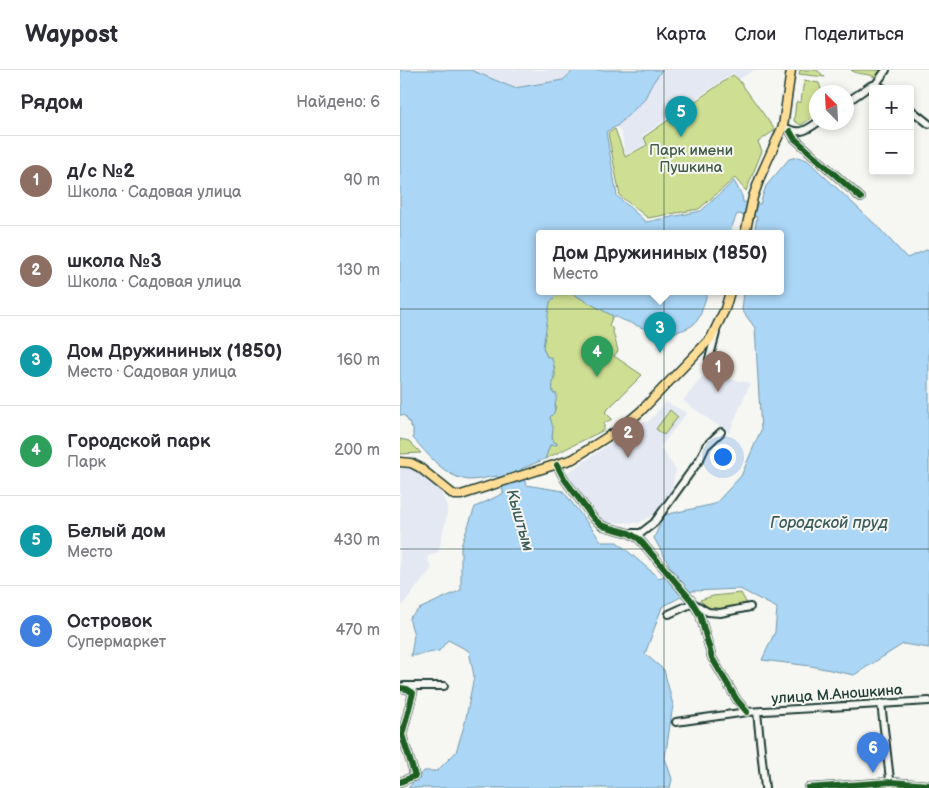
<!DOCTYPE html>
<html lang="ru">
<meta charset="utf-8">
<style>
:root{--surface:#fff;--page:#f7f7f7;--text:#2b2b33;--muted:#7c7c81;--line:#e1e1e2;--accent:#111827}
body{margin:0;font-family:"Balsamiq Sans",sans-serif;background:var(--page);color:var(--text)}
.controls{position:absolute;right:15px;top:15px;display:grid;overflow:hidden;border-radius:5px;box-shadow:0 2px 8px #0003}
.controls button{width:45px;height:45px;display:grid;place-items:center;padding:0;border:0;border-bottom:1px solid var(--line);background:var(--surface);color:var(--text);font:25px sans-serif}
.compass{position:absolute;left:409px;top:15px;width:45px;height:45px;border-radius:50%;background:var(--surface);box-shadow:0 2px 8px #0003;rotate:336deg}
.you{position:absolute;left:322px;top:386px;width:18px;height:18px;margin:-12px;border:4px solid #fff;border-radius:50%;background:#1a73e8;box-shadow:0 0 0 8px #1a73e833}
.badge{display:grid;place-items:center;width:32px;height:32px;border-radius:50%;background:var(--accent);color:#fff;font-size:16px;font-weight:700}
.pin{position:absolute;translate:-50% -41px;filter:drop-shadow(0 1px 2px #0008)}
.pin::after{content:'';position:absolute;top:26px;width:18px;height:15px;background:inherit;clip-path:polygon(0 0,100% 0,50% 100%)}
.popup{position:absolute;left:136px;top:160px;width:248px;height:65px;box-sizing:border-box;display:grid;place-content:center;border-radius:5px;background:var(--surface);filter:drop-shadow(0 1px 4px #0005);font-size:16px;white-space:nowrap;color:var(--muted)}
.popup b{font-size:19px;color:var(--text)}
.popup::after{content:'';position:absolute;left:50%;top:100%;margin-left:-10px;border:10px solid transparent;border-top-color:var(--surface)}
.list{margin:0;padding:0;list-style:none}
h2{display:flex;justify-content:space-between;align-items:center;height:65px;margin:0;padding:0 20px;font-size:21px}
h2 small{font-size:16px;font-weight:400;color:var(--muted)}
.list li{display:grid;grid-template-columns:32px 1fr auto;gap:15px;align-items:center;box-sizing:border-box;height:90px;padding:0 20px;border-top:1px solid var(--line)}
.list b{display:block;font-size:19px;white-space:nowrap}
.list p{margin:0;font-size:16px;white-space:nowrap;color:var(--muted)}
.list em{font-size:16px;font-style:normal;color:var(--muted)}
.map{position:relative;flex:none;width:529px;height:718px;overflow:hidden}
header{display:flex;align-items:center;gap:30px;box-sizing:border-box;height:70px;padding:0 25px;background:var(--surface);border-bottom:1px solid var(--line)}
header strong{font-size:24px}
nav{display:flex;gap:28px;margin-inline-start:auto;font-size:18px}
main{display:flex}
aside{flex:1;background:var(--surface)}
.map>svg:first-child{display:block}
.built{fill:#e3e8f3}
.green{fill:#cedf93;stroke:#768e64}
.water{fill:#abd6f6;stroke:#7399a8;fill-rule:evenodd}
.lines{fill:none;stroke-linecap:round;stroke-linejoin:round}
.minor-casing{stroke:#1f3d34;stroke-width:10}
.major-casing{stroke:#1f3d34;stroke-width:11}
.minor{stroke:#f6f6f2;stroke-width:6}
.major{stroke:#fedd96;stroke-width:8}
.cycleway-casing{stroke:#f6f6f2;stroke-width:9}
.cycleway{stroke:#1b5e20;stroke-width:6}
.grid{fill:none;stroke:#1f3d34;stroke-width:1;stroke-opacity:0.55}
.labels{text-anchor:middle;stroke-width:4;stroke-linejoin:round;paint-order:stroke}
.park-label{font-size:15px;fill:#425d47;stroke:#f6f6f2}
.street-label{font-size:15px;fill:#1f3d34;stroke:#f6f6f2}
.water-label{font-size:16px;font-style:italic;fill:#3b5c5b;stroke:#f6f6f2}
</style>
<header>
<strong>Waypost</strong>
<nav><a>Карта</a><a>Слои</a><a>Поделиться</a></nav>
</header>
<main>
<aside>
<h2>Рядом<small>Найдено: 6</small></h2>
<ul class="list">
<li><span class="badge" style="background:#8d6e63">1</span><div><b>д/с №2</b><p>Школа · Садовая улица</p></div><em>90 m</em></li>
<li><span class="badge" style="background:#8d6e63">2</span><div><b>школа №3</b><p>Школа · Садовая улица</p></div><em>130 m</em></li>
<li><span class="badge" style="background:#0f9aa8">3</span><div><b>Дом Дружининых (1850)</b><p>Место · Садовая улица</p></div><em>160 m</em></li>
<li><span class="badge" style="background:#2e9e5b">4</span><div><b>Городской парк</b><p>Парк</p></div><em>200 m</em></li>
<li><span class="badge" style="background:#0f9aa8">5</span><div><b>Белый дом</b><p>Место</p></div><em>430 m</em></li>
<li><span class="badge" style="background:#3f7fe0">6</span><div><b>Островок</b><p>Супермаркет</p></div><em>470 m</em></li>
</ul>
</aside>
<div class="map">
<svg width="529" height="718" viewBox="0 0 529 718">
<rect width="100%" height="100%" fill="#f6f6f2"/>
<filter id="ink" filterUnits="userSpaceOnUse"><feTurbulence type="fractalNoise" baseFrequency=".02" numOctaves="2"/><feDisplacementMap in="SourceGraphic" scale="10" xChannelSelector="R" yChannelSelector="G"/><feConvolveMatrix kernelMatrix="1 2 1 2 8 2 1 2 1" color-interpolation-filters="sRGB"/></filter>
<g filter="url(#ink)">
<g class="built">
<polygon points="71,0 174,0 163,10 114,18"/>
<polygon points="262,0 354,0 339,9 333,3 242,66 246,74 225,85 222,65 217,56 244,30 252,14"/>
<polygon points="311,296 328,309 350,313 329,363 283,331"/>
<polygon points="266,332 287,343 260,377 276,400 269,427 255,444 238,453 203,452 194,445 167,403 244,351 248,352"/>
<polygon points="4,395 15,398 40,420 47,437 47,445 38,482 27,487 32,498 0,538 0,396"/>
</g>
<g class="green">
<polygon points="400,0 417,0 425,7 399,4"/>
<path d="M 451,0 L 483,0 L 476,8 C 468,2 458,6 451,0 Z"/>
<polygon points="333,5 338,9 375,60 358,72 362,81 346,121 335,108 299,139 248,148 220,126 208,63 215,59 225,87 247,75 244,67"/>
<polygon points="404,10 419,13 422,22 417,22 416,45 401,55 394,51 396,32 401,32"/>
<path d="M 165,223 L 171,223 L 213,246 L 209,255 L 212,258 L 218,281 L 214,286 L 242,305 L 205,342 L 212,349 L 204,353 L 204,360 L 145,389 L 150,375 L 154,375 C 152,366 152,357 150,347 C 162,335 151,327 152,316 C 152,312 154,312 155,308 C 156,303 154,297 153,292 L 147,287 L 143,278 L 147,244 L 150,232 L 156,226 Z"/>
<polygon points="270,340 278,347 264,365 256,359"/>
<polygon points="0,369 9,371 21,383 0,384"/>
<polygon points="341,523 347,534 322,540 309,539 300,530 313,526"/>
</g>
<path class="water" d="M 0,0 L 71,0 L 114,18 L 163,10 L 174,0 L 262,0 L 252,14 L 244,30 L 217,56 L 206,62 L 217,126 L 246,152 L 301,141 L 334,111 L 342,126 L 343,132 L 360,134 L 366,116 L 389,89 L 398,87 L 407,90 L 477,156 L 507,188 L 529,179 L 529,578 L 503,574 L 454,605 L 411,596 L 362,590 L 375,562 L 377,538 L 340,519 L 292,521 L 262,537 L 245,584 L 264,600 L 273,635 L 265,688 L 272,709 L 270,718 L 8,718 L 24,701 L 37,701 L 56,682 L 65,653 L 74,606 L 69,581 L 48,570 L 39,581 L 11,586 L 14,565 L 9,548 L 19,539 L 61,520 L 61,476 L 75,437 L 104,423 L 97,406 C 88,407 78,410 69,410 C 44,407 29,385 13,368 L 13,359 L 5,346 L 0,345 ZM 337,144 L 357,147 L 354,164 L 380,164 L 380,222 L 344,222 L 342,240 L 355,258 L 361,360 L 341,406 L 315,434 L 264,445 L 254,468 L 273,502 L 259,508 L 217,472 L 202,472 L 163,421 L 126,415 L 121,399 L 145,389 L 150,375 L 157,375 L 157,373 L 154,372 L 152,369 L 153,358 L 150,347 L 154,343 L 157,324 L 153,323 C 151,310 158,301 151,287 L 147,287 L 143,278 L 150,232 L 156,226 L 171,223 L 213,246 L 243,258 L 258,260 L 267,259 L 272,263 C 302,256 298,249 308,222 L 140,222 L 140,164 L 329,164 Z"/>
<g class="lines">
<g class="minor-casing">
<g id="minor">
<polyline points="476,14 484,19"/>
<polyline points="447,32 470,16 476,14 486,0"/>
<polyline points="510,39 529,54"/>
<path d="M 383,56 C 397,65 405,62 418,52"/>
<polyline points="390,61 394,68 461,128"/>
<polyline points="309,289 316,263"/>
<polyline points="157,395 165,410 194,449 203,456 229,463 239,469 291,530 300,545 312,588 337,630 347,642"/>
<polyline points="230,463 241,463 254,453 300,389 306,376 321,362"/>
<polyline points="269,544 293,533 308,542 320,543 350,537"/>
<polyline points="4,616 44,616"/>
<polyline points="0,618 7,619 13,623 2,665 15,706 0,712"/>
<polyline points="481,633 491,718"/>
<polyline points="357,642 365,718"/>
<polyline points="276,652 347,642 529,631"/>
<polyline points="408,718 491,712 529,715"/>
</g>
</g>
<g class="major-casing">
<g id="major">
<polyline points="345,164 353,127 361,105 383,56 391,0"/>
<polyline points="0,392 11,393 19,397 54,425 61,425 173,389 221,358 241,341 311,268 325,239 330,222"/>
</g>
</g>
<use href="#minor" class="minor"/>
<use href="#major" class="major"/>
<g class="cycleway-casing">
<g id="cycleway">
<polyline points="390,61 394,68 461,128"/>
<polyline points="157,395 165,410 194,449 203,456 229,463 239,469 291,530 300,545 312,588 337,630 347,642"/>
<polyline points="0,618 7,619 13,623 2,665 15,706 0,712"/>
<polyline points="408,718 491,712 529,715"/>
</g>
</g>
<use href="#cycleway" class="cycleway"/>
</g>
</g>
<path class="grid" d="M 264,0 L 264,718M 0,239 L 529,239M 0,479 L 529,479"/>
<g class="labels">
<g class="park-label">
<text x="291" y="85">Парк имени<tspan x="291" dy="17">Пушкина</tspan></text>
</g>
<g class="street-label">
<text transform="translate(437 624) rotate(-4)" y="5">улица М.Аношкина</text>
</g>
<g class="water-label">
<text transform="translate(121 450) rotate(74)" y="6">Кыштым</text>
<text x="429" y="458">Городской пруд</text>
</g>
</g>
</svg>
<div class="controls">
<button>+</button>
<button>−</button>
</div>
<svg class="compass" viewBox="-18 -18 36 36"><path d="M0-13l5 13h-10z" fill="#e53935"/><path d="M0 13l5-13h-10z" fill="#7c7c81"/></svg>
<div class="you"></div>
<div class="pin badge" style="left:318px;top:322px;background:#8d6e63">1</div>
<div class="pin badge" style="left:228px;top:388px;background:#8d6e63">2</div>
<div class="pin badge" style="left:260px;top:283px;background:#0f9aa8">3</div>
<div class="popup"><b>Дом Дружининых (1850)</b>Место</div>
<div class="pin badge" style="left:197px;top:307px;background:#2e9e5b">4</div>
<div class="pin badge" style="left:281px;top:67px;background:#0f9aa8">5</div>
<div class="pin badge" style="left:473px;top:703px;background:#3f7fe0">6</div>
</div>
</main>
